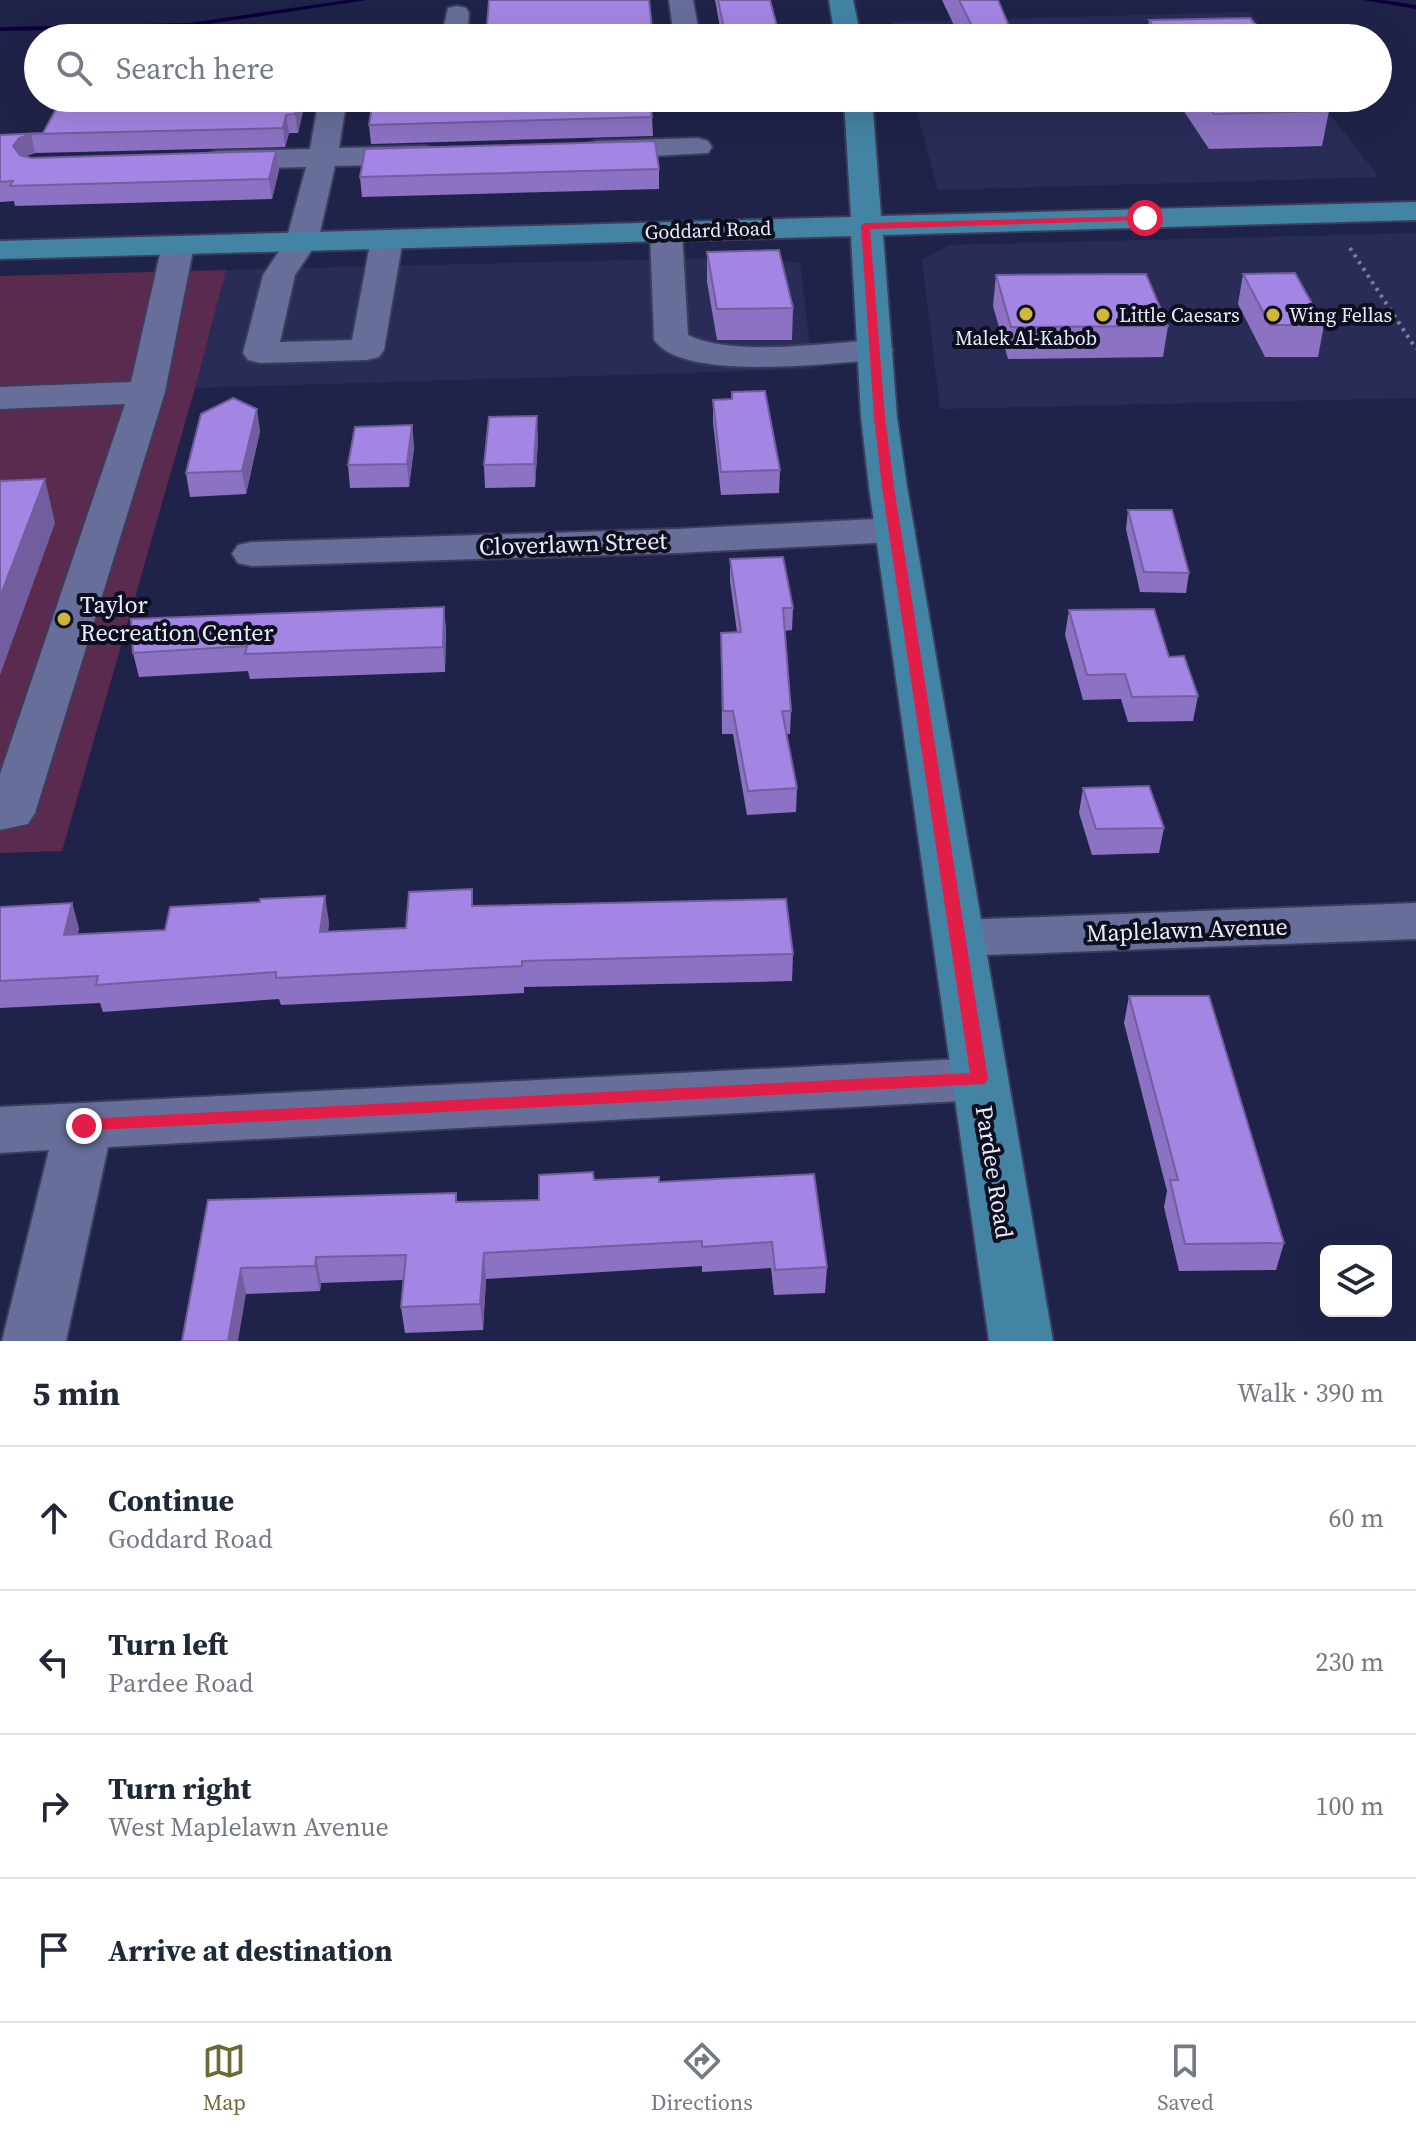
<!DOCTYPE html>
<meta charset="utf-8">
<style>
:root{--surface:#fff;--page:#f2f2f3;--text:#1f2937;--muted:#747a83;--line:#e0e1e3;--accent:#6f6937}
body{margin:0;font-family:"Source Serif 4",serif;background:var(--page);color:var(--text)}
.controls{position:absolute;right:24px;bottom:24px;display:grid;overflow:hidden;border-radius:12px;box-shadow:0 8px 32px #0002}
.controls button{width:72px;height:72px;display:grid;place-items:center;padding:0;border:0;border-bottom:2px solid var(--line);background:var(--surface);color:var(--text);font:40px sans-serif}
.stop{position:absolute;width:24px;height:24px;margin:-18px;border:6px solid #e11d48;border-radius:50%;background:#fff}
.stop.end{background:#e11d48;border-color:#fff;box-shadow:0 2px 8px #0008}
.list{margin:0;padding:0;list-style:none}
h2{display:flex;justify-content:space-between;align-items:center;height:104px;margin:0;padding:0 32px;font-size:34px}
h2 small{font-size:26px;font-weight:400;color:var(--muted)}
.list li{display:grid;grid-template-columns:52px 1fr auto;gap:24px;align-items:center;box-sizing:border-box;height:144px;padding:0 32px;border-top:2px solid var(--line)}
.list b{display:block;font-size:30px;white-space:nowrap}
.list p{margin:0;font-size:26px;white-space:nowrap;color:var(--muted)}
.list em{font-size:26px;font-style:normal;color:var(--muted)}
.icon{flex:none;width:44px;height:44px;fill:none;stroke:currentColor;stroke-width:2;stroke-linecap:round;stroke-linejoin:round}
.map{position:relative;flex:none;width:1416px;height:1341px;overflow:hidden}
.search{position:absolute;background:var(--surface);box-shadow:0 8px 32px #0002;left:24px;right:24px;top:24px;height:88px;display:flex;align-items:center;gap:20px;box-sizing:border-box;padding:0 28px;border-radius:44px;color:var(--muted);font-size:30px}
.sheet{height:680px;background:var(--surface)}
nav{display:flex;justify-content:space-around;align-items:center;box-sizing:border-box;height:112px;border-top:2px solid var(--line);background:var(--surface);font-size:22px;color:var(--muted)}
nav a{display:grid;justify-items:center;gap:4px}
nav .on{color:var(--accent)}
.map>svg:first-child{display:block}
.built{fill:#292c57}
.green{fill:#5b2b4f}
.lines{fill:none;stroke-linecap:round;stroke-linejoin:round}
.stream{fill:#0c003f;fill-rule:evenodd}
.minor-casing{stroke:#3c3c5b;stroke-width:4}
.major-casing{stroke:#3c3c5b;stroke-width:4}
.path{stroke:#7b7e99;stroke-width:4;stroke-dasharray:3 5;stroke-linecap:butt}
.minor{fill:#676e9a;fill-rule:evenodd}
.major{fill:#4384a4;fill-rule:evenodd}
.wall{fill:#8c72c3}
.shaded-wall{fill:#725d9f}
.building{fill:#a385e3;stroke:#725d9f;stroke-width:2}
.route{fill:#e11d48}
.poi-dot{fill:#d1b736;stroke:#0d0f1f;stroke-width:3}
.labels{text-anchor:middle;stroke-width:8;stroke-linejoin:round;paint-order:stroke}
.far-street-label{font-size:20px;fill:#e9ecfb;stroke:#0d0f1f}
.far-poi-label{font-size:20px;fill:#e9ecfb;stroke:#0d0f1f;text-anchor:start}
.street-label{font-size:24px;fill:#e9ecfb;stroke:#0d0f1f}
.poi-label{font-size:24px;fill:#e9ecfb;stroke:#0d0f1f;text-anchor:start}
</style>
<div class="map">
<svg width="1416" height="1341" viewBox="0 0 1416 1341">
<rect width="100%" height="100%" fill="#202349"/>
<g class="built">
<polygon points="1250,12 1270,38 897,38 892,22"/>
<polygon points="913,98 1317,98 1379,177 938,190"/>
<polygon points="1416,233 1416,398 940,409 922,260 949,245"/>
<polygon points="754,257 800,263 813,369 195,388 226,270"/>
</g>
<polygon class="green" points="226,270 195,388 62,851 0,853 0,276"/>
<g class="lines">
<g class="stream">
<polygon points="347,0 367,0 189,27 0,31 0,27 189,23"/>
<polygon points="1363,0 1383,0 1416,5 1416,9"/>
</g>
<g class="minor-casing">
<g id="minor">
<polygon points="669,0 693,0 700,38 674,38"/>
<polygon points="457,6 466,8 469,13 467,38 441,38 448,8"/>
<polygon points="319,98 347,98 339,148 425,146 435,149 439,155 435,161 425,164 335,166 318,241 295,275 280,342 352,340 371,239 376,232 387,230 398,232 403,239 384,350 379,357 367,360 260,363 248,360 243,353 263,275 286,241 306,167 217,169 207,166 203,160 207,154 217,151 310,149"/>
<polygon points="698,138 708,141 712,147 708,153 597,159 587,156 583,150 587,144 597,141"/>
<path d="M 666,222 L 677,224 L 682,231 L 688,335 C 732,357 826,343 876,340 L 888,343 L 893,350 L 888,357 L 876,360 C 829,363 683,382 654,340 L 650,231 L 655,224 Z"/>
<polygon points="178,236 189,238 194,245 165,392 35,813 28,824 0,830 0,774 125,404 0,409 0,387 131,382 162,245 167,238"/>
<polygon points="895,518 909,522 915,530 909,538 895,542 677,553 252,566 238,563 232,554 238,545 252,542 677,529"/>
<polygon points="1416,903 1416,939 959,956 941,951 933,938 941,925 959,920"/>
<polygon points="980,1058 1000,1064 1008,1079 1000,1094 980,1100 108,1147 66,1341 2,1341 49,1150 0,1153 0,1107"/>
</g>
</g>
<g class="major-casing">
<g id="major">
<polygon points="829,0 853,0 861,38 835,38"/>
<polygon points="844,98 872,98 881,216 1416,202 1416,220 883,235 897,417 907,487 1053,1341 989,1341 869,487 861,417 851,236 0,259 0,241 851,217"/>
</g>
</g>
<polyline class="path" points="1350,248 1416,349"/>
<use href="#minor" class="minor"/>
<use href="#major" class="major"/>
</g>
<g class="wall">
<polygon points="715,0 770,0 780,38 722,38"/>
<polygon points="942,0 998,0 1009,26 1008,38 960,38"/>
<polygon points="1149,20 1267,38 1147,38"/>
<polygon points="306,98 298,133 289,133 285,147 35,153 26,156 31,158 276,151 279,170 272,199 15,206 14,201 0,202 0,135 43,133"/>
<polygon points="1175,98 1318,98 1329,111 1322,146 1209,149"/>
<polygon points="652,117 653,136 371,144 369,125"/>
<polygon points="659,169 659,189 362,197 360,177"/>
<polygon points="707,252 793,308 792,340 717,340 707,282"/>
<polygon points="1243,274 1324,325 1318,357 1265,357 1238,304"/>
<polygon points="996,275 1168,326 1163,357 1008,359 993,306"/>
<polygon points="732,392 780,470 779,493 721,495 713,422 713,400 732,399"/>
<polygon points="412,425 414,448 409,487 350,488 348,465"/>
<polygon points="260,431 246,494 190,497 186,473"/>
<polygon points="538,439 535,487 485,488 484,465"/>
<polygon points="1128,510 1189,573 1186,593 1140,592 1126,529"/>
<polygon points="730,559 793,608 792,630 784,631 791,711 790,734 786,734 797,788 796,812 747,815 733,734 722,734 721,633 737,632 730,581"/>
<polygon points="444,607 446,632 445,672 250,679 248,671 139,677 133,653"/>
<polygon points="1069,610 1169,657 1198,696 1193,721 1128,722 1121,699 1083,700 1065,635"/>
<polygon points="1083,788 1164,828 1159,853 1092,855 1079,813"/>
<polygon points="72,903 79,929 77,935 329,922 328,932 406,928 474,906 793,954 792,981 524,987 524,993 281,1005 279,999 103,1012 100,1003 0,1008 0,907"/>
<polygon points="1129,996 1284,1243 1276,1270 1179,1271 1164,1207 1167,1191 1124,1023"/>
<polygon points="594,1180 659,1182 827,1267 825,1293 774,1295 771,1268 702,1272 702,1266 486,1279 483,1330 405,1333 401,1307 403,1280 321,1283 320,1291 246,1294 208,1200 456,1193 457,1202 539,1200"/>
</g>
<g class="shaded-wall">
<polygon points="299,98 306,98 298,133 295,114"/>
<polygon points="286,115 289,133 285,147 283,128"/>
<polygon points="31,134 35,153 23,157 13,146 19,138"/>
<polygon points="276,151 279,170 272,199 269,179"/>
<polygon points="257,409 260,431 246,494 242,471"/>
<polygon points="537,416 538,439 535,487 534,464"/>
<polygon points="412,425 414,448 409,487 407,464"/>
<polygon points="45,479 55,523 0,675 0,597"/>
<polygon points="444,607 446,632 445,672 443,647"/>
<polygon points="325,896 329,922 325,959 320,932"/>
<polygon points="72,903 79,929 71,962 64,935"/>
<polygon points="484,1253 486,1279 483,1330 480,1304"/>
<polygon points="316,1257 321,1283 320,1291 315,1266"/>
<polygon points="241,1268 246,1294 238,1341 228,1341"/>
</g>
<g class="building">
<polygon points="489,0 649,0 653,38 486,38"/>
<polygon points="718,0 770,0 780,38 726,38"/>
<polygon points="959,0 998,0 1009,26 972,26"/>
<polygon points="1250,18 1267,38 1161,38 1149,20"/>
<polygon points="62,98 299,98 295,114 286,115 283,128 31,134 19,138 13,146 20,155 31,158 276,151 269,179 10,186 13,181 0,182 0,135 43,133"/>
<polygon points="402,98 650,98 652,117 369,125 373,99"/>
<polygon points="1203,98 1318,98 1329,111 1214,114"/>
<polygon points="655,141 659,169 360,177 365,149"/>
<polygon points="779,250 793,308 717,309 707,252"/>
<polygon points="1295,273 1324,325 1270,325 1243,274"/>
<polygon points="1146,274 1168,326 1011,327 996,275"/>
<polygon points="765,391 780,470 721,472 713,400 732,399 732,392"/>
<polygon points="233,398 257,409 242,471 186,473 201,414"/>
<polygon points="537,416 534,464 484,465 489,417"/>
<polygon points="412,425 407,464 348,465 355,427"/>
<polygon points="45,479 0,597 0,481"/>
<polygon points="1128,510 1172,510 1189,573 1144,572"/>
<polygon points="783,557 793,608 783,608 791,711 782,711 797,788 748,791 733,711 723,711 721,633 741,632 730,559"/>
<polygon points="444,607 443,647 245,654 247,646 133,653 131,619"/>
<polygon points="1154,609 1169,657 1184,656 1198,696 1132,697 1125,674 1087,675 1069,610"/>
<polygon points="1149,786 1164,828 1096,829 1083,788"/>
<polygon points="472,889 472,906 786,899 793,954 522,961 522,966 276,978 276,972 96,985 98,976 0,981 0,907 72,903 64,935 165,930 170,907 260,902 260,899 325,896 320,932 406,928 409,892"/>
<polygon points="1129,996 1209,996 1284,1243 1185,1244 1170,1180 1178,1180"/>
<polygon points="593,1172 594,1180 659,1177 659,1182 814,1174 827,1267 775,1270 772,1242 702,1247 702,1241 484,1253 480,1304 401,1307 406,1255 316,1257 315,1266 241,1268 228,1341 182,1341 208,1200 456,1193 456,1202 539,1200 539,1175"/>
</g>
<polygon class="route" points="1145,216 1149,220 870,229 885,417 894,487 988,1079 985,1084 78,1131 76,1126 84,1119 970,1073 882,487 874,417 861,226 865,223"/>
<g class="poi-dot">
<circle cx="1026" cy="314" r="8"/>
<circle cx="1103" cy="315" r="8"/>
<circle cx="1273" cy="315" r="8"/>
<circle cx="64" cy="619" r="8"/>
</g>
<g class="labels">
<g class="far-street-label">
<text transform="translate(708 230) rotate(-2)" y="7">Goddard Road</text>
</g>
<g class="far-poi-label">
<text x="1119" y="322">Little Caesars</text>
<text x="1289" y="322">Wing Fellas</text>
<text x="1026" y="345" text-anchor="middle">Malek Al-Kabob</text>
</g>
<g class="street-label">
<text transform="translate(573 544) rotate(-2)" y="8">Cloverlawn Street</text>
<text transform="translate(1187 930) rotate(-2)" y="8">Maplelawn Avenue</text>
<text transform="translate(994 1172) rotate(81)" y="8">Pardee Road</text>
</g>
<g class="poi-label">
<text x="80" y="613">Taylor<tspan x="80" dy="28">Recreation Center</tspan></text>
</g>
</g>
</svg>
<div class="controls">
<button><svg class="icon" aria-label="layers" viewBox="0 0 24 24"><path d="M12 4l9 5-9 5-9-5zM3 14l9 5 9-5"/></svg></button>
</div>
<div class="stop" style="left:1145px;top:218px"></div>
<div class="stop end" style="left:84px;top:1126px"></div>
<div class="search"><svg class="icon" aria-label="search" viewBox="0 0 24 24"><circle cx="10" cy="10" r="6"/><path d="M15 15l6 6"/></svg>Search here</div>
</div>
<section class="sheet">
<h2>5 min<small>Walk · 390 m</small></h2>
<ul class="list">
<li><svg class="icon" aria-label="ahead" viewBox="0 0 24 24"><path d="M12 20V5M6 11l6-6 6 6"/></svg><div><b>Continue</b><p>Goddard Road</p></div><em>60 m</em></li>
<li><svg class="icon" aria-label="left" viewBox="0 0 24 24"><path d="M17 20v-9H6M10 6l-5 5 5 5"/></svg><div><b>Turn left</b><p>Pardee Road</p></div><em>230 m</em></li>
<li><svg class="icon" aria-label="right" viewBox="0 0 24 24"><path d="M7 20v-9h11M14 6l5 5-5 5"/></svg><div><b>Turn right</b><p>West Maplelawn Avenue</p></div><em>100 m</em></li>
<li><svg class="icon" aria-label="arrive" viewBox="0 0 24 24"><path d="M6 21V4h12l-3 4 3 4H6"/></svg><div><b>Arrive at destination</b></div></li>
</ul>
</section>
<nav>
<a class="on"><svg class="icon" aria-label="map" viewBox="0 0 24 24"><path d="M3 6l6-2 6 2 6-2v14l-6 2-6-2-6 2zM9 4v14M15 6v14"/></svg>Map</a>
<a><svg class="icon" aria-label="directions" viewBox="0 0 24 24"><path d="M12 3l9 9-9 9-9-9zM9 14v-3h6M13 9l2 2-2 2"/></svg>Directions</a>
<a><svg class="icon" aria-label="saved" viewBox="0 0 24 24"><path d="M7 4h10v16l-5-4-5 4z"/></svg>Saved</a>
</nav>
